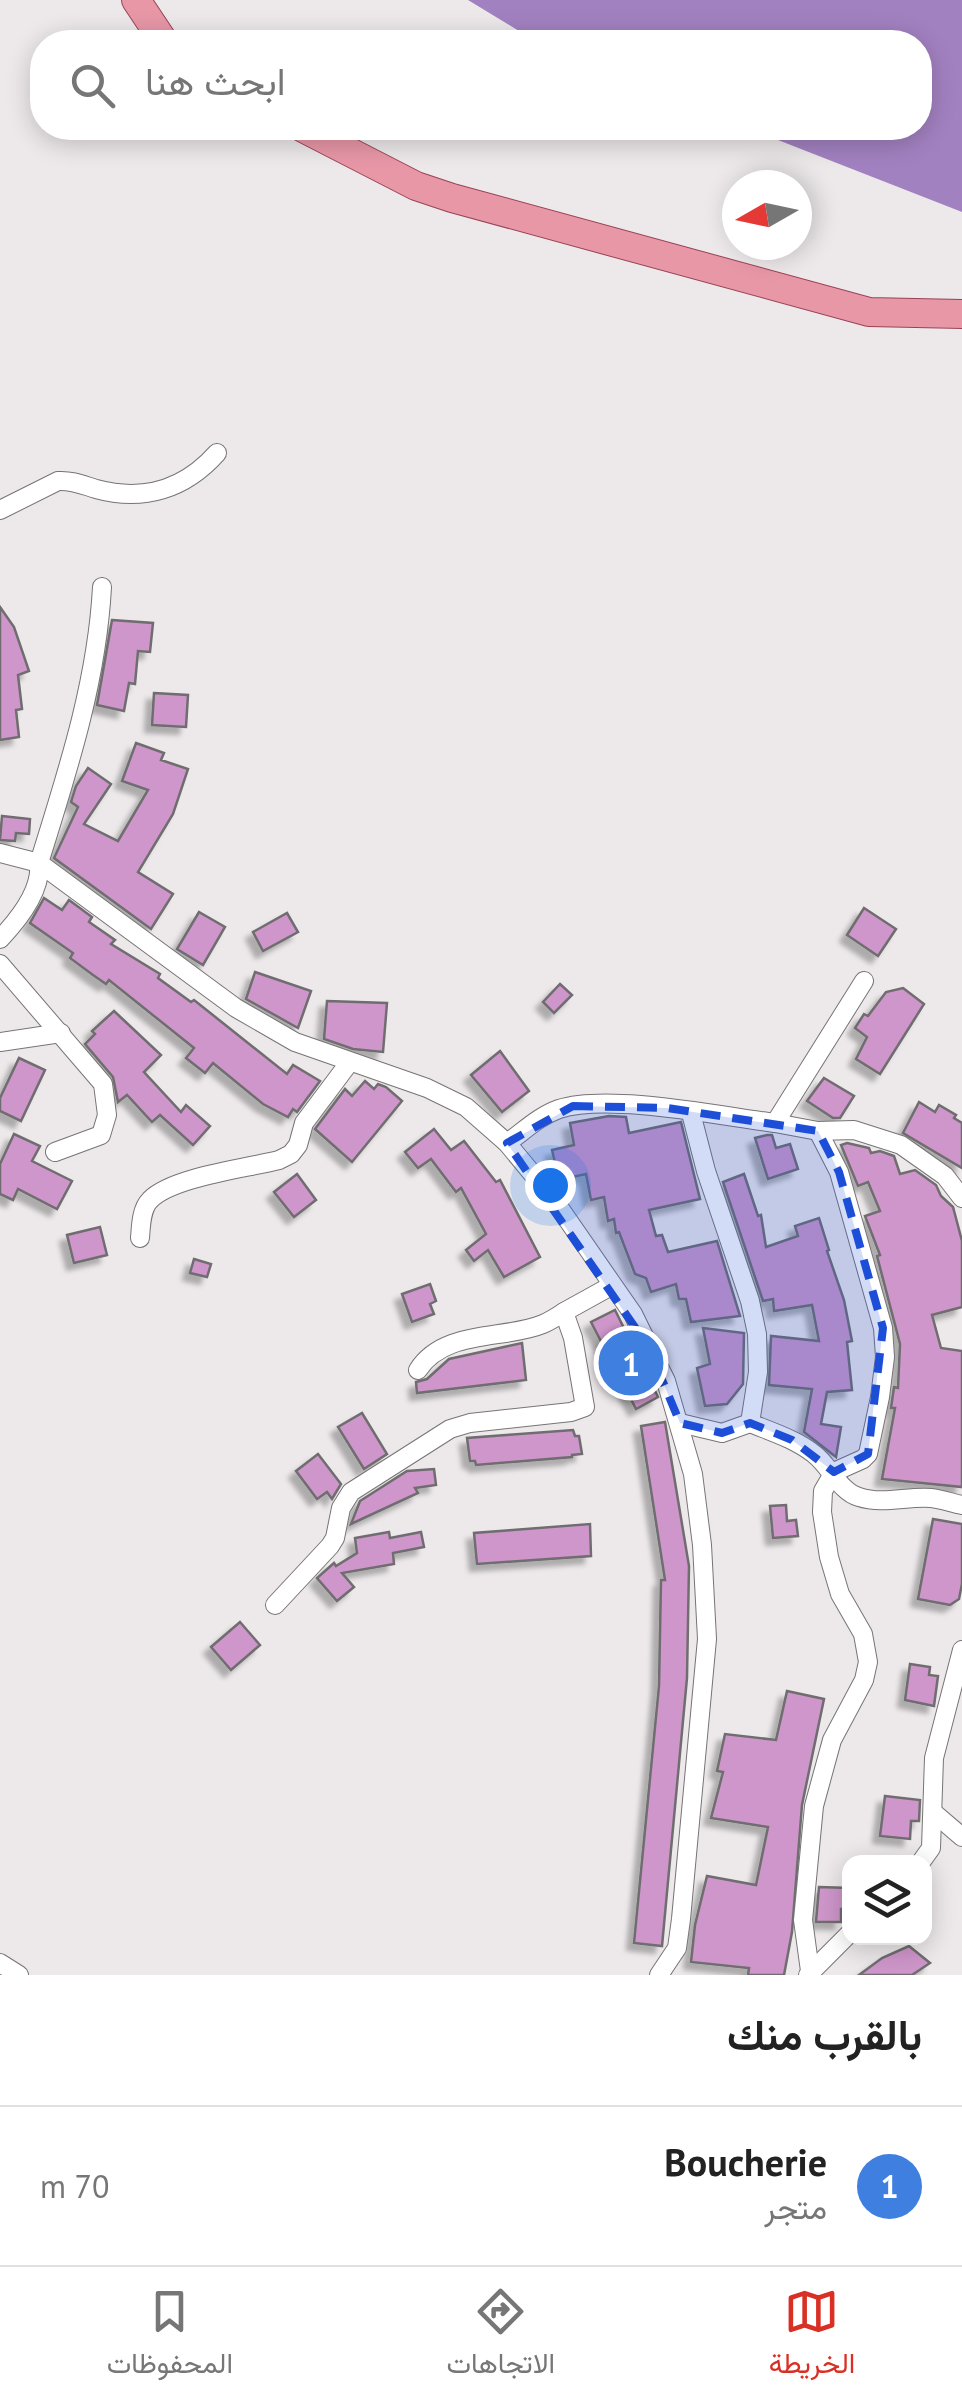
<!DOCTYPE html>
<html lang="ar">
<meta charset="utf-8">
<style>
:root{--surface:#fff;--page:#f2f2f2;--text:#222;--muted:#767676;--line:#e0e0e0;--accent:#d93025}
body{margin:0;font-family:"PT Sans",Vazirmatn,sans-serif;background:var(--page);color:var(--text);direction:rtl}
.controls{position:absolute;right:30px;bottom:30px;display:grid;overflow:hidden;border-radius:20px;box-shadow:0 5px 25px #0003}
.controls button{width:90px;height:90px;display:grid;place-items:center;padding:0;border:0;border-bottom:2px solid var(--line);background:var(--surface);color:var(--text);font:50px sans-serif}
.compass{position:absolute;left:722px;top:170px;width:90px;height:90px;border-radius:50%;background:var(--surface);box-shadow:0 5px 25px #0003;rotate:261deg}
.you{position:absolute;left:550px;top:1185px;width:35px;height:35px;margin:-25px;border:8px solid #fff;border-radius:50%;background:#1a73e8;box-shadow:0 0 0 15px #1a73e833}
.badge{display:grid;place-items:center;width:65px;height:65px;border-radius:50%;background:var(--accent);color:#fff;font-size:32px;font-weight:700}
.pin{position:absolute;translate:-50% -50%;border:5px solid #fff;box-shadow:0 2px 10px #0006}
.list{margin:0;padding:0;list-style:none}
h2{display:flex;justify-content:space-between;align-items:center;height:130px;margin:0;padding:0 40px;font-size:42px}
h2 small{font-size:32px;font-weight:400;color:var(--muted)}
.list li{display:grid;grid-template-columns:65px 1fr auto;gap:30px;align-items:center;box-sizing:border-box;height:160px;padding:0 40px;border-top:2px solid var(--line)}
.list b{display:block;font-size:38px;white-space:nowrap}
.list p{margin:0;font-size:32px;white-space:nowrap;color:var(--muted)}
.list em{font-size:32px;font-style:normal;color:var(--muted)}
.icon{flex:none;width:55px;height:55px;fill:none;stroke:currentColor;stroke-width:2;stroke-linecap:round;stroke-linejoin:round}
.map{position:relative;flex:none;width:962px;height:1975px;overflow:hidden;direction:ltr}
.search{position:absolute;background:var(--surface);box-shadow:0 5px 25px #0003;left:30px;right:30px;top:30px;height:110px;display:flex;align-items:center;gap:25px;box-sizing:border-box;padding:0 35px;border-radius:40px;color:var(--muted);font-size:38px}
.sheet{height:290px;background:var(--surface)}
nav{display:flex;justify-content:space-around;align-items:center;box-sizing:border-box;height:140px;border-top:2px solid var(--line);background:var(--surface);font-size:28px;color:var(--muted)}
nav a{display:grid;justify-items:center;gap:5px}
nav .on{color:var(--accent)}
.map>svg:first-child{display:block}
.water{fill:#a281c0}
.building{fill:#ce96ca;stroke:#6f6d6f;stroke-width:2.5;filter:url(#shadow)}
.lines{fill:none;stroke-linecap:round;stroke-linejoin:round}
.minor-casing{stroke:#777475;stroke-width:20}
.primary-casing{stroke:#9a4254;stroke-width:30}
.minor{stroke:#fff;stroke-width:18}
.primary{stroke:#e897a7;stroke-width:28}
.marked{fill:#1d4ed8;fill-opacity:0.2;stroke:#1d4ed8;stroke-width:8;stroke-dasharray:20 12;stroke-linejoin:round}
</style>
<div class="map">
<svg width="962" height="1975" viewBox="0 0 962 1975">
<defs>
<filter id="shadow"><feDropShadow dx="-7" dy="7" stdDeviation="2.5" flood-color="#0004"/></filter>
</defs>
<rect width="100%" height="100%" fill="#ede9eb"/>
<polygon class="water" points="468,0 962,0 962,212 747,128 920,128 920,42 537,42"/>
<g class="building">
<polygon points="0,607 14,627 29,671 18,675 22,709 16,710 19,737 0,740"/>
<polygon points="112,620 153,623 150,652 138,651 135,684 129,683 124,711 97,705"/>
<polygon points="154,693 188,695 186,727 152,725"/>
<polygon points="136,743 164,753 161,760 188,769 173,814 138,872 173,894 151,929 54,858 78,807 71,802 76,786 88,768 111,784 84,824 118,841 148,790 122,781"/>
<polygon points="2,816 30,819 29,834 16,833 15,841 0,840"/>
<polygon points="44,898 62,910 69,900 92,917 89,922 115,940 111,944 160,974 158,978 191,1002 194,1000 287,1074 293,1065 320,1081 297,1112 293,1109 288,1117 263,1104 213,1063 205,1073 186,1058 194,1048 109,980 106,984 93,975 70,958 73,953 30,923"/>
<polygon points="864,908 896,929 878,956 847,935"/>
<polygon points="199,912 225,927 203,965 177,949"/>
<polygon points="287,913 298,932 263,951 253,932"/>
<polygon points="255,972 311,991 298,1028 246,999"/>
<polygon points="560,984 572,995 554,1013 543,1002"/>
<polygon points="903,988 924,1004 880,1074 856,1059 867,1037 855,1028 864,1014 868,1016 886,992"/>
<polygon points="327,1001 387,1003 383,1052 353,1049 324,1039"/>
<polygon points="114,1011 161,1055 144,1072 181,1112 186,1105 210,1126 193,1145 160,1115 152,1122 127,1095 118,1102 113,1077 85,1044 95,1034 92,1031"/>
<polygon points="500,1051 529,1091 502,1112 471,1075"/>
<polygon points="19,1058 45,1070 21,1121 0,1111 0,1098"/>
<polygon points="824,1078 854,1096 840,1118 833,1118 807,1101"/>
<polygon points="365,1081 374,1089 378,1084 386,1087 402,1101 352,1162 315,1129 345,1089 352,1096"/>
<polygon points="919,1102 935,1112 939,1105 956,1115 954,1118 962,1123 962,1168 903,1133"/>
<polygon points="609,1116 626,1117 629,1133 681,1122 700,1199 649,1210 656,1236 662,1235 668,1252 717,1241 740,1316 691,1322 686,1299 679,1299 676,1284 651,1292 646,1278 635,1274 619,1232 616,1233 614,1219 608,1221 604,1197 591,1200 586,1174 559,1180 552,1150 574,1145 570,1123"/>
<polygon points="434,1129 451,1150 464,1141 496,1182 500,1180 540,1257 504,1277 488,1250 474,1261 466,1250 486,1234 461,1188 456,1192 431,1159 418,1168 405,1152"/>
<polygon points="14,1134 40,1146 32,1161 72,1181 57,1209 18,1189 13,1200 0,1194 0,1164"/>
<polygon points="767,1135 772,1135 776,1148 790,1144 798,1169 768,1179 755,1138"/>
<polygon points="847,1143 869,1148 871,1153 880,1151 894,1156 900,1174 915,1170 936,1185 941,1196 953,1207 962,1241 962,1307 932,1315 941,1348 962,1351 962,1487 882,1479 895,1408 891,1408 894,1387 898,1388 900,1344 877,1256 880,1255 865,1216 880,1211 868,1182 858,1186 841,1145"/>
<polygon points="297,1174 316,1200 294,1217 274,1192"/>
<polygon points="744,1174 758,1216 761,1215 766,1247 798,1236 795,1226 819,1218 829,1250 827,1251 844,1300 852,1341 847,1342 852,1390 827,1392 821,1424 841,1427 836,1457 804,1432 812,1389 769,1385 771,1336 819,1341 812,1305 774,1311 773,1299 763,1301 723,1182"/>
<polygon points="100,1227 107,1255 74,1263 67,1235"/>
<polygon points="194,1259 211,1264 207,1277 190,1273"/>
<polygon points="430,1284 436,1301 430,1304 434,1314 412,1322 402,1294"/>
<polygon points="615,1310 658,1397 636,1409 591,1322"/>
<polygon points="703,1328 744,1333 743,1384 727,1404 705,1406 697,1368 710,1364"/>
<polygon points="522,1343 526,1380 417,1393 416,1382 427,1379 449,1359"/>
<polygon points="362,1413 387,1454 364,1469 338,1427"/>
<polygon points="665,1422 689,1566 687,1678 662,1946 634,1943 659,1686 661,1580 665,1580 641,1426"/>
<polygon points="573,1430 575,1436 579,1436 582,1454 572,1455 572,1457 476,1465 475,1461 470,1461 467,1438"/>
<polygon points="318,1454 341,1484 332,1499 327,1492 317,1499 296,1471"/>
<polygon points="434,1469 436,1485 415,1488 418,1493 351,1524 360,1501 407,1471"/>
<polygon points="786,1505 787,1521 796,1520 798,1536 773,1538 770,1506"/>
<polygon points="933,1519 962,1524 962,1584 959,1599 950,1605 918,1599"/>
<polygon points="590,1524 591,1556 477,1564 474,1533"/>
<polygon points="389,1532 390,1538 421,1532 424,1547 393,1553 394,1564 342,1573 354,1587 337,1601 317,1578 334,1563 336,1566 357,1553 355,1538"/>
<polygon points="240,1622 260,1645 231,1670 211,1647"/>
<polygon points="910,1664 930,1667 929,1675 938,1676 934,1706 905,1700"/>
<polygon points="787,1691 824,1699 802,1805 792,1932 784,1975 748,1975 749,1968 691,1962 695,1925 707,1876 756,1885 768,1827 711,1818 723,1772 717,1771 725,1734 776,1740"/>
<polygon points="885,1796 920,1800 919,1821 911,1821 910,1839 880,1836"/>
<polygon points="819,1887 850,1888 850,1909 841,1909 841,1922 816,1922"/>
<polygon points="909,1946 930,1963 912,1975 859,1975 882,1958"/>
</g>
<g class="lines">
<g class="minor-casing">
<g id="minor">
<path d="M 0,510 L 58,481 C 72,480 83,485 96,489 C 144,502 185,489 217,453"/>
<polyline points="0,853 39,863 236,1008 295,1042 427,1088 466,1107 507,1143 554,1200 633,1314 666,1381 693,1474 702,1545 707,1639 681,1919 677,1948 659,1975"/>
<path d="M 0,939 C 18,920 42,890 39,863 C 67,773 97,682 102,587"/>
<polyline points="0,964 103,1084 107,1115 101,1135 55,1152"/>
<polyline points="0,1042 61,1033"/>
<polyline points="775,1123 818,1131 854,1130 901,1145 945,1176 962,1198"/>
<path d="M 507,1143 C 524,1131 539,1116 559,1109 C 608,1093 720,1116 775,1123 L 864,981"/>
<path d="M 140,1238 C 141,1226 141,1209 150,1200 C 172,1177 248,1168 279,1160 L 291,1154 L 298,1145 L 304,1123 L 349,1063"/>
<path d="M 418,1370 C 444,1329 505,1340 543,1324 C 550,1321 558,1316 564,1312"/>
<polyline points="680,1423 722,1433 750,1423 758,1372 757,1334 750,1301 706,1171 691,1113"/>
<path d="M 750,1423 C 772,1432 795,1439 814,1454 C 830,1466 840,1492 859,1497 C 883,1505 907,1496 931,1498 C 941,1499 952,1503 962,1505"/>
<polyline points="275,1605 330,1546 335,1538 341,1508 351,1492 450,1429 470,1423 571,1412 585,1407 573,1338 564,1312 611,1286"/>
<polyline points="934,1813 962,1837"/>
<polyline points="921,1862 931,1848 934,1758 962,1650"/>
<polyline points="0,1963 19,1975"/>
<polyline points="810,1971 803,1920 814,1806 832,1740 864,1680 868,1662 863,1634 840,1594 829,1557 822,1512 823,1491 834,1472 863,1459 868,1454 880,1397 885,1357 883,1328 839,1172 818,1131"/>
<polyline points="808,1975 850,1933"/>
</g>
</g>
<g class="primary-casing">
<g id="primary">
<polyline points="136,0 164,42"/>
<polyline points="303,128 416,186 452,198 869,312 962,314"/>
</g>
</g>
<use href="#minor" class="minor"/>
<use href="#primary" class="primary"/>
</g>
<path class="marked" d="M 573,1106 L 667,1108 L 818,1131 L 839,1172 L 883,1328 L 868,1454 L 834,1472 L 792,1440 L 750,1423 L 722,1433 L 680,1423 L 648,1346 L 507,1143 Z"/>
</svg>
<div class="controls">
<button><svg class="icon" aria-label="layers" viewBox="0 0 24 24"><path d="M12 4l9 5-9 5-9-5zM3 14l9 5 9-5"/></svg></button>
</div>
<svg class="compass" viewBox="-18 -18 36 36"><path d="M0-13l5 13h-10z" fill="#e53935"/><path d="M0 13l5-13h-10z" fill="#767676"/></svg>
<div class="you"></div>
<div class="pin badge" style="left:631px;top:1363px;background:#3f7fe0">1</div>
<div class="search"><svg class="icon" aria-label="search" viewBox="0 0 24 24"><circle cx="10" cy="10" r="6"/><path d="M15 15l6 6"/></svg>ابحث هنا</div>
</div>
<section class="sheet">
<h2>بالقرب منك<small></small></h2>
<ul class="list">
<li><span class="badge" style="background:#3f7fe0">1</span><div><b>Boucherie</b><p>متجر</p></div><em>70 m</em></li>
</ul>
</section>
<nav>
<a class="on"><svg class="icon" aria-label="map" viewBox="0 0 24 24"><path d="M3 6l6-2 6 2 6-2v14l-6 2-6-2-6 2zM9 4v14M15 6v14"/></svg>الخريطة</a>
<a><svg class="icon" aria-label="directions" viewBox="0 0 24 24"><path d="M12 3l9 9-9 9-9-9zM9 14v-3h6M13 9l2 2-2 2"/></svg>الاتجاهات</a>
<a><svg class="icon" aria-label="saved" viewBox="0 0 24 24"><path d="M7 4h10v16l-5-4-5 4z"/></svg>المحفوظات</a>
</nav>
